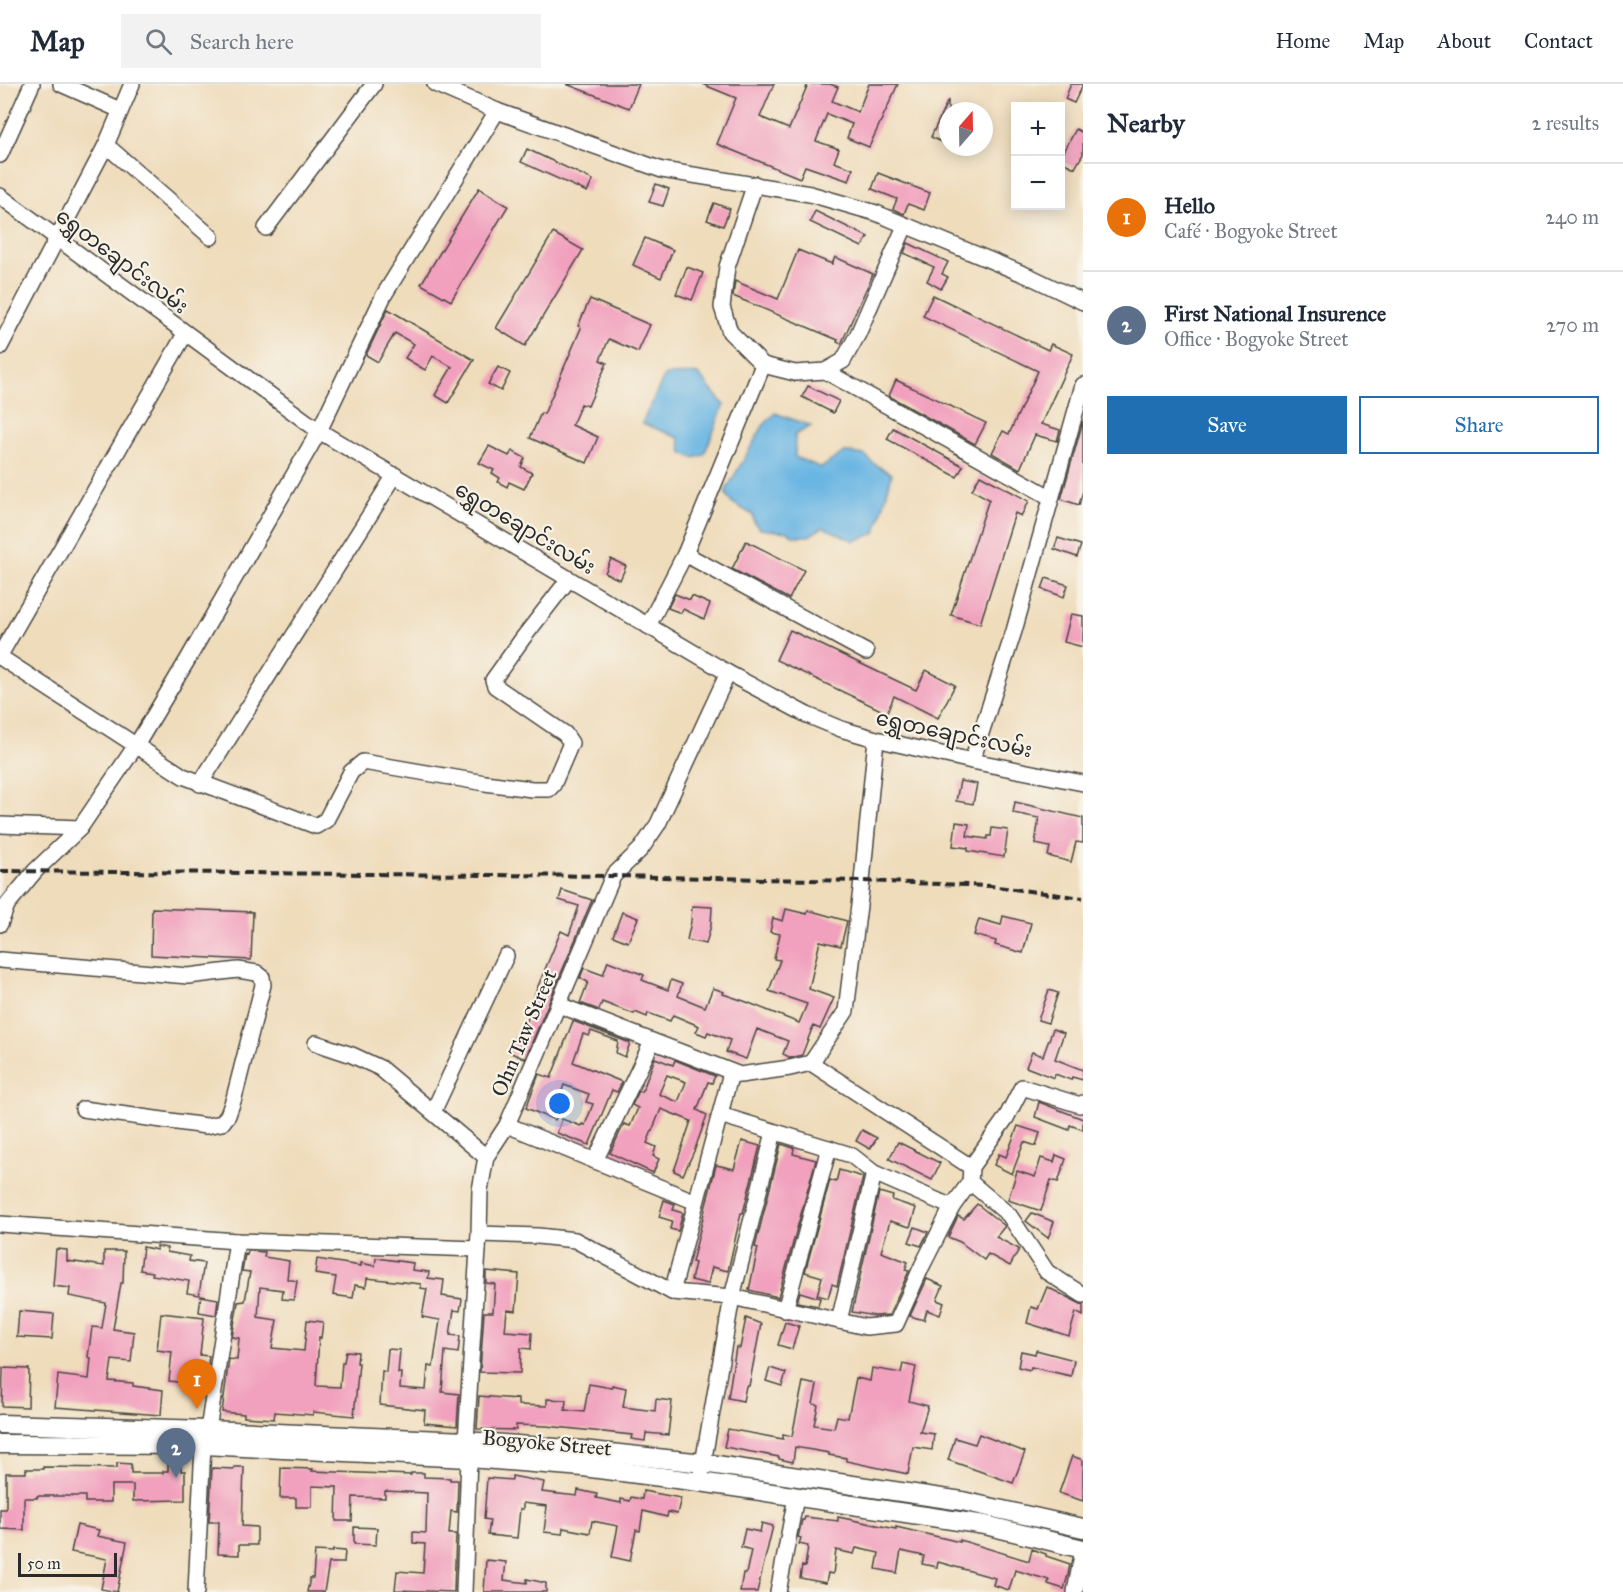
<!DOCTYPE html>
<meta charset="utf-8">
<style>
:root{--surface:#fff;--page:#f2f2f3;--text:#1f2937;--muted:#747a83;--line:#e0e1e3;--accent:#1f6fb2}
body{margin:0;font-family:"IM FELL Great Primer","Noto Sans Myanmar",serif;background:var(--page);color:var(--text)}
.controls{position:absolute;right:18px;top:18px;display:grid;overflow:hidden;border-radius:0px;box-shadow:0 3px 15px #0003}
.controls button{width:54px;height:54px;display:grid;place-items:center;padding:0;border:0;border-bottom:2px solid var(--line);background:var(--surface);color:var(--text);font:30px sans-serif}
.compass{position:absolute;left:939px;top:18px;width:54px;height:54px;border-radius:50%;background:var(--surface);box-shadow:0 3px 15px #0003;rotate:20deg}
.scale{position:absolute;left:18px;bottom:15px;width:99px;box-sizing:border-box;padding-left:6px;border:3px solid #2b2b2b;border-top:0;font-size:16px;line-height:21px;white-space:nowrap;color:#2b2b2b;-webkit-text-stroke:4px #f7f3e8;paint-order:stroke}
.you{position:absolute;left:560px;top:1020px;width:21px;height:21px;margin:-15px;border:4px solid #fff;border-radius:50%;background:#1a73e8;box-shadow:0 0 0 9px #1a73e833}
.badge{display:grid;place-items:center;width:39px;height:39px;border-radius:50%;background:var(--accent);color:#fff;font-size:20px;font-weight:700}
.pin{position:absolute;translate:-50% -50px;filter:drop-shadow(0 2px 3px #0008)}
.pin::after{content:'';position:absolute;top:32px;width:21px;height:18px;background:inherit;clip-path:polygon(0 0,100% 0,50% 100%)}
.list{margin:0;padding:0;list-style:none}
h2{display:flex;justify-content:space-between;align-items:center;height:78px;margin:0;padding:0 24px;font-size:26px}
h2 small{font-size:20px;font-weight:400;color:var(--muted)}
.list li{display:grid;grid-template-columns:39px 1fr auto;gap:18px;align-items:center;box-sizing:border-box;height:108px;padding:0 24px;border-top:2px solid var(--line)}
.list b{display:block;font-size:22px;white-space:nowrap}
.list p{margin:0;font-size:20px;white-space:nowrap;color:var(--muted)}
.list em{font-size:20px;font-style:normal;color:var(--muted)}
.actions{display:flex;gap:12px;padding:18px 24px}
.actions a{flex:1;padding:14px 0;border:2px solid var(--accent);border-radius:0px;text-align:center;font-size:21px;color:var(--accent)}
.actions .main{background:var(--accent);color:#fff}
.icon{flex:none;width:33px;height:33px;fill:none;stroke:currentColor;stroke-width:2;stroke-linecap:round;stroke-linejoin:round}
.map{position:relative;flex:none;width:1083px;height:1508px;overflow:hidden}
header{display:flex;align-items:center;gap:36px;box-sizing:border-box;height:84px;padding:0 30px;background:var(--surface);border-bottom:2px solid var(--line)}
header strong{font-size:28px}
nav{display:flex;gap:33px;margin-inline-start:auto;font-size:21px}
.search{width:420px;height:54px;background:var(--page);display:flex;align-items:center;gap:15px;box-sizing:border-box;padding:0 21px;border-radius:0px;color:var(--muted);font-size:22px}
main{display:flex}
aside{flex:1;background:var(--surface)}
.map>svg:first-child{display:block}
.water{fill:#6ab6e3;stroke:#4a7087;stroke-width:1.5}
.building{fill:#f1a0bd;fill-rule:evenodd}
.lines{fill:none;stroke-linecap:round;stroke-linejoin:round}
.minor-casing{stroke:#484641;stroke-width:18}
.major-casing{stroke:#484641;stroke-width:21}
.minor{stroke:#fff;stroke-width:15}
.major{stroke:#fff;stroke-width:18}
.rail{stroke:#2b2b2b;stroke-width:4;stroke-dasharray:9 4.5;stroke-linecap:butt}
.labels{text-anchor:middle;stroke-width:4.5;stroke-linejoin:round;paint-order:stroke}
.street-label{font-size:21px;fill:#2b2b2b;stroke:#f7f3e8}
</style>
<header>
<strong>Map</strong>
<div class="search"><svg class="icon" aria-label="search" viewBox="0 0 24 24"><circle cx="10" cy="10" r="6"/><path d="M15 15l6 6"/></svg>Search here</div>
<nav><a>Home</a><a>Map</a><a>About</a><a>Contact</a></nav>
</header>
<main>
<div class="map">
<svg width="1083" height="1508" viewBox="0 0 1083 1508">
<rect width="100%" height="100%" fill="#f7f3e8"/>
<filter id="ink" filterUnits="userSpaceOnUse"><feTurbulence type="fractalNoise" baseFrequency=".0167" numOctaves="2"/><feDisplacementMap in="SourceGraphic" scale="12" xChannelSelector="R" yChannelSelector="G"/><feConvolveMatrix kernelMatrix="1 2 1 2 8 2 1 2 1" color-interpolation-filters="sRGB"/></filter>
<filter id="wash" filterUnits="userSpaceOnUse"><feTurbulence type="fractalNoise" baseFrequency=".008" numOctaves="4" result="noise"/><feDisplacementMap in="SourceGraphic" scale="24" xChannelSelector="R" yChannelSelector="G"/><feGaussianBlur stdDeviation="1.35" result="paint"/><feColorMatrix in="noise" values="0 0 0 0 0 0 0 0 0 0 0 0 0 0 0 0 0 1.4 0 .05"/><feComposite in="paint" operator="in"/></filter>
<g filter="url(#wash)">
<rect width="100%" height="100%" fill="#efdcbb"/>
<g class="water">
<polygon points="698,290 724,321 704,371 694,374 682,369 679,354 642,339 665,291"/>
<polygon points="775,329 811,342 795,351 795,373 821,384 844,368 865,371 874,380 892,390 876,449 854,457 823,443 809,452 794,452 788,448 760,445 754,439 753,431 731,418 725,408 763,342"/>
</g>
<g id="blocks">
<g class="building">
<polygon points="566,0 639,0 629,24"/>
<polygon points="702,0 774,0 760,33 789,45 808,0 830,0 838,3 832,17 858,28 869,0 898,0 869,63 847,54 852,40 827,30 816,57 839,65 834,78 853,85 849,97 805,82 800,94 717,60 736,14"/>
<polygon points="1071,0 1083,0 1074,19 1065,15"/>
<polygon points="948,16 948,61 931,53"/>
<polygon points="1076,45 1083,49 1083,70 1075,84 1060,77 1060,75"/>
<polygon points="527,65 593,96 587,108 521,78"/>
<polygon points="878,89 930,109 924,126 908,120 904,130 893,125 897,115 872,105"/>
<polygon points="656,100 669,105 663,122 649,118"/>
<polygon points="479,104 508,122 451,217 421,200"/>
<polygon points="714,119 730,125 723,142 707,136"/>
<polygon points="815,127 868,153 862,163 810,138"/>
<polygon points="553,149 583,166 525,262 496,244"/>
<polygon points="645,154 673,166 661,194 633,181"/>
<polygon points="908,159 948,178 942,190 948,193 941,205 927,197 934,183 904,169"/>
<polygon points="798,166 832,180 835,173 873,190 841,260 837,258 838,256 733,212 735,197 778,215"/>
<polygon points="687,183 703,189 692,216 676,210"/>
<polygon points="933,211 1048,266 1051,260 1073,270 1041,340 1060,346 1057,357 1035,351 1020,385 992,369 1003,347 1009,350 1038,287 923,232"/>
<polygon points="590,215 650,241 638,268 609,255 600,276 607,279 588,322 581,320 572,341 598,353 587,379 530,354 541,329 544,330 581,244 578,242"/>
<polygon points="388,225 474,276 448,319 435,311 452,283 433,272 425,286 405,274 414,260 395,249 378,278 366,271"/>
<polygon points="498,283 510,289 501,307 488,300"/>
<polygon points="896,296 986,339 975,360 889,312"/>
<polygon points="808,302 839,317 833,329 802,313"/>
<polygon points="1083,337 1083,407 1079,421 1061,415"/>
<polygon points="893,344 963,382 957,393 887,355"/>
<polygon points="489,362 509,372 512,367 525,374 521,383 532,389 524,405 509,398 507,403 498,398 500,394 492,389 494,386 479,379"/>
<polygon points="980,391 1029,417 1021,432 1015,429 980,540 951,531 989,415 972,406"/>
<polygon points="1058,454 1081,461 1077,473 1054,465"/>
<polygon points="746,457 804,486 789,515 732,485"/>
<polygon points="611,475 626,482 620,496 605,489"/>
<polygon points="1046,494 1068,501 1064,513 1042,505"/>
<polygon points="675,510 690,516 692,512 710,520 704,535 683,525 681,529 668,524"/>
<polygon points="1071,530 1083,532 1083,563 1064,558"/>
<polygon points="790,546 916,606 926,586 955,601 938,634 894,612 887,629 776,576"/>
<polygon points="960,697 977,700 973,720 956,717"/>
<polygon points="1015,718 1083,734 1083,759 1076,758 1071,778 1048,772 1050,763 1035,760 1039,734 1013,729"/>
<polygon points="956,738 969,740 967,752 987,755 988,752 991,752 992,744 1008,746 1004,773 968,767 968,764 953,762"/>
<polygon points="562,806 592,816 525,975 509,968 515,953 520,954 531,927 528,926 561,847 569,851 579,822 559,816"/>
<polygon points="692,822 712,823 711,841 706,860 687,856 691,838"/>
<polygon points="152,824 253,828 251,876 151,871"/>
<polygon points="786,825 807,830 808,826 847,837 841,862 820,857 809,905 834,914 820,945 813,942 802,971 791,974 783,970 788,957 757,945 746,975 726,968 730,956 708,948 706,952 696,948 699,942 673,931 670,937 648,929 647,933 635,928 634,930 602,918 599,926 580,919 588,898 580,894 584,884 603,891 608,877 644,891 642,896 668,906 671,896 682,900 678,912 705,923 713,904 724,908 723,910 744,917 799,939 807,920 769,907 780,876 774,875 780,850 770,848 773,834 783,837"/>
<polygon points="622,828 638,834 628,858 613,852"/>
<polygon points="1003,832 1031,839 1023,869 995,861 996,857 974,851 979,835 1001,841"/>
<polygon points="1049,906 1058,909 1048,939 1038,936"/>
<polygon points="573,937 630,959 625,973 616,969 618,957 591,947 589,952 583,950 573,978 622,998 617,1008 612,1006 589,1061 557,1049 562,1035 581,1042 582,1040 585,1041 593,1020 586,1018 589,1010 564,1001 556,1023 560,1024 555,1036 526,1024 539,990 551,994"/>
<polygon points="1053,945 1064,949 1055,975 1083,986 1083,996 1072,993 1071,996 1055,990 1054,994 1026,983 1032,968 1043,972"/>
<path d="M 655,974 L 673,981 L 675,976 L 715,992 L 712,999 L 708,998 L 697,1026 L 707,1031 L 695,1065 L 683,1091 L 674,1087 L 691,1037 L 661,1025 L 647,1059 L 656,1063 L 653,1072 L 659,1075 L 653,1089 L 610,1069 L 624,1040 L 630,1042 L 638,1024 L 632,1021 L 639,1007 L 642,1008 ZM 667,991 L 686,998 L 678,1018 L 659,1010 Z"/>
<polygon points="1039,1018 1083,1035 1083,1046 1070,1041 1069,1046 1035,1033"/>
<polygon points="1018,1042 1040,1049 1036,1062 1024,1058 1012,1090 994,1081 999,1070 1006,1073"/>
<polygon points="862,1046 877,1054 870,1065 856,1057"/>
<polygon points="742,1057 760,1062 743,1129 741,1129 728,1187 712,1183 708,1200 691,1196 695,1179 692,1178 716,1081 734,1085"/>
<polygon points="898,1058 940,1079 932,1096 889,1075"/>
<polygon points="781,1060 794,1064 793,1070 816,1076 778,1213 749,1206 758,1164 755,1163"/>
<polygon points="1056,1071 1066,1075 1058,1098 1051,1096 1041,1127 1008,1116 1017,1087 1035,1093 1041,1074 1054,1078"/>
<polygon points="839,1086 863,1093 837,1202 832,1200 828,1214 817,1211 822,1193 805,1188 830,1096 836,1098"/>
<polygon points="879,1108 893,1112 892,1116 916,1124 910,1143 890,1137 881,1168 908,1178 905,1186 909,1187 889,1231 875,1232 852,1228"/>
<polygon points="664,1116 675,1120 673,1126 683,1129 678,1147 670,1145 672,1137 659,1133"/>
<polygon points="977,1120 1005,1142 996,1153 1019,1165 1010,1182 988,1170 984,1176 960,1158 948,1153 958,1132 964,1135"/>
<polygon points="1032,1129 1054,1138 1048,1154 1026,1137"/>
<polygon points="915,1143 928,1148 921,1162 909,1158"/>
<polygon points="157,1162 167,1164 167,1168 190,1172 189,1177 204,1179 199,1211 187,1209 189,1197 152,1191 153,1188 140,1186 143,1163 157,1166"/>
<polygon points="56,1165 67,1166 67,1177 104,1182 104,1167 124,1167 123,1199 121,1199 113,1245 134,1248 131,1278 112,1276 109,1297 133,1299 133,1302 163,1306 161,1331 55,1323 58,1291 89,1295 91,1274 88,1273 92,1243 102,1244 106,1219 69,1212 70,1204 53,1202"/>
<polygon points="248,1167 265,1168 264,1173 289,1177 287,1195 297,1197 294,1216 282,1215 283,1206 260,1203 258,1233 277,1236 272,1264 304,1267 307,1236 323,1238 321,1254 319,1253 316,1302 340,1303 342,1278 344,1278 346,1267 358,1268 357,1279 359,1279 354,1332 313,1328 313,1331 275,1328 274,1335 244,1333 244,1330 222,1328 229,1275 237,1276 239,1254 232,1253 238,1218 245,1217 250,1188 242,1187 245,1170 247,1171"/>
<polygon points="376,1174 413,1179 412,1186 429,1188 428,1194 444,1196 442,1212 462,1215 460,1227 454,1226 450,1251 460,1252 458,1269 445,1267 442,1308 459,1310 457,1342 424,1339 425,1326 380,1321 382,1287 386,1288 388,1265 400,1266 398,1289 401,1289 400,1304 426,1306 428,1282 433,1283 440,1236 422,1233 427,1205 421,1204 421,1200 367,1194 366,1203 355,1201 353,1214 333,1211 336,1193 315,1190 317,1175 361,1182 361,1179 375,1182"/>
<polygon points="486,1187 519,1190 516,1227 507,1226 505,1247 532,1249 531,1265 521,1264 520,1289 480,1288 484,1228 493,1228 495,1200 486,1199"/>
<polygon points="927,1195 943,1202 937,1216 944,1219 940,1231 927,1226 924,1236 910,1232"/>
<polygon points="1047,1203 1083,1221 1083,1232 1076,1228 1069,1252 1027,1239 1031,1223 1038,1225"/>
<polygon points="800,1208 820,1214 818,1222 797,1218"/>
<polygon points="201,1212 218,1215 216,1231 199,1228"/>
<polygon points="19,1227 54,1230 52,1255 17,1253"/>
<polygon points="161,1229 204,1234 200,1271 209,1272 205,1301 169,1297 172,1268 157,1266"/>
<polygon points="746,1234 761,1240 749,1302 746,1302 743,1317 728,1314 736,1263 740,1264"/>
<polygon points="785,1238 799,1242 792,1265 778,1261"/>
<polygon points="1036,1266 1074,1276 1071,1292 1031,1283 1030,1286 1018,1283 1021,1267 1035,1270"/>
<polygon points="903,1280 916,1283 909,1317 928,1322 920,1348 934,1350 932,1366 913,1363 908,1390 846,1377 846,1374 829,1371 829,1369 795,1363 793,1378 779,1375 779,1373 724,1363 728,1345 783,1355 783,1350 792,1352 803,1298 817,1301 813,1320 818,1321 814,1341 834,1344 837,1332 848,1334 856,1294 870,1297 872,1284 901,1289"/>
<polygon points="3,1284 29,1285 28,1323 2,1322"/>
<polygon points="770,1284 786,1289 782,1302 766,1297"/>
<polygon points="589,1300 612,1304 612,1301 626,1304 623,1323 655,1327 656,1315 672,1317 668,1351 646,1349 645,1357 631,1355 632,1351 546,1342 516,1341 516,1346 477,1345 479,1312 518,1315 518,1321 547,1322 547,1315 566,1316 565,1326 584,1328"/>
<polygon points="979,1350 1025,1368 1013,1399 948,1376 955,1354 975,1360"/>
<polygon points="1072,1372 1083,1376 1083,1417 1059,1409"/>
<polygon points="117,1379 131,1380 131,1389 163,1389 163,1387 168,1387 168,1381 181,1381 181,1387 185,1387 185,1416 133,1417 133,1401 111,1401 111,1418 85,1418 85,1412 37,1412 37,1414 24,1414 24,1446 0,1445 0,1425 6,1425 6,1389 26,1389 26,1385 43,1385 43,1383 117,1384"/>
<polygon points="234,1383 244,1383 242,1442 257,1443 257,1461 239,1461 239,1471 218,1470 219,1438 209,1438 212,1384 234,1385"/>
<polygon points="281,1384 313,1385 312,1387 411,1391 411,1389 424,1389 424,1393 450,1394 450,1396 458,1396 457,1428 451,1427 449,1450 456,1450 454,1508 395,1506 397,1487 423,1489 425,1460 413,1459 413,1448 426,1449 427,1409 385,1407 385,1414 353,1413 352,1437 336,1437 337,1403 312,1402 312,1423 296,1423 296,1414 280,1414"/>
<polygon points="512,1392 544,1398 542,1408 577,1412 578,1406 597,1410 596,1414 621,1419 621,1415 630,1417 631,1413 642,1415 643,1407 681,1414 677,1430 668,1428 667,1433 643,1427 640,1447 636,1446 630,1477 612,1473 618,1442 592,1437 590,1449 563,1444 562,1450 544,1448 547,1422 523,1419 523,1425 520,1425 517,1454 488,1451 490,1436 484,1435 487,1394 512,1396"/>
<polygon points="805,1433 838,1437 838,1433 896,1445 896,1443 960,1458 960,1456 1029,1477 1032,1465 1046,1470 1046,1472 1070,1480 1068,1491 1064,1505 1048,1500 1049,1496 1015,1486 1009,1506 993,1501 995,1494 938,1478 937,1483 922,1480 924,1472 901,1467 897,1489 876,1485 879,1469 856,1464 854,1470 836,1466 833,1490 828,1489 826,1499 800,1494 802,1482 805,1483 808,1462 799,1460 801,1454 798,1453 802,1436 804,1436"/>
<polygon points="762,1439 773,1442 757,1508 740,1508 743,1489 746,1490 751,1466 741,1463 745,1445 760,1448"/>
<polygon points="77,1441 99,1446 97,1452 127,1458 117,1508 101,1505 107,1475 71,1468"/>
<polygon points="354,1443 377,1444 376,1461 354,1460"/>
<polygon points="333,1466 345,1467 344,1479 329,1479 324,1508 307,1508 310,1494 313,1494 315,1467 333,1468"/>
<polygon points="486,1476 506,1478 504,1496 527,1499 527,1495 546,1499 546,1508 484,1508"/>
</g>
</g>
</g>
<g filter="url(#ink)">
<use href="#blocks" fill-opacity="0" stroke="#484641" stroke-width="1.5"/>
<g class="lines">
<g class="minor-casing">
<g id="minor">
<polyline points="61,0 120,26"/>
<polyline points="435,0 497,27 662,86 810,110 876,129 1033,194 1083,218"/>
<polyline points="106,61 211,153"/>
<polyline points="0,71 32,0"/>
<polyline points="755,100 727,183 722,223 730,248 763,281 795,289 825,287 843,277 858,250 905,142"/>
<polyline points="0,112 319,347 728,589 807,631 841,645 876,655 972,677 1083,699"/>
<polyline points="266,144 374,0"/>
<polyline points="0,263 106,61 132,0"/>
<polyline points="825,287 1050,413"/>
<polyline points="685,470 866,568"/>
<polyline points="648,542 685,470 763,281"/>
<polyline points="0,571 185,250"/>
<polyline points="0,573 183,692 316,742 326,736 351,688 363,678 485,699 532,705 549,705 553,701 571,659 565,650 495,602 493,596 523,554 569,495"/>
<polyline points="972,677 1014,547 1083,301"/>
<polyline points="200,700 395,391"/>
<polyline points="0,741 80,744"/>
<polyline points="0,840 7,821 35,787 80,744 137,660 188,575 319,347 384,211 497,27"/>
<polyline points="0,876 188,892 238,886 257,889 262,893 263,901 234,1014 228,1031 222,1039 206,1042 83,1025"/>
<polyline points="559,921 740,991 790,984 811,979 846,927 862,797 876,655"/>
<polyline points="316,959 352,971 380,984 486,1073"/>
<polyline points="811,979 971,1083"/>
<polyline points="1083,1019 1080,1021 1022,1003 1006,1034 971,1083 970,1098 1009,1131 1047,1188 1083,1211"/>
<polyline points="433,1028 506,872"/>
<polyline points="507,1041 696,1118"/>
<polyline points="595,1077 652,958"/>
<polyline points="952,1123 970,1098"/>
<polyline points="0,1140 237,1157 478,1165"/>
<polyline points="479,1150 538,1152 575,1156 672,1208 732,1213 866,1243 896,1240 922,1182 952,1123 874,1089 851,1071 720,1031"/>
<polyline points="672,1208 731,989"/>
<polyline points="785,1226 829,1064"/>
<polyline points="839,1237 874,1089"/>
<polyline points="208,1346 237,1157"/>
<polyline points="466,1357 479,1150 480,1106 486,1073 507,1041 613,792 641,765 658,740 728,589"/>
<polyline points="701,1391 732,1213 774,1048"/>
<polyline points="196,1508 203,1361"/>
<polyline points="464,1508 469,1374"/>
<polyline points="778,1508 796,1413"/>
<polyline points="1075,1508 1083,1466"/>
</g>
</g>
<g class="major-casing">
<g id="major">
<polyline points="0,1340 208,1346 466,1357 582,1366 703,1379 962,1417 1083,1444"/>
<polyline points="0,1360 203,1361 469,1374 583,1383 700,1398 985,1441 1083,1465"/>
</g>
</g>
<use href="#minor" class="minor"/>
<use href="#major" class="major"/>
<polyline class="rail" points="0,787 613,792 862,797 990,802 1083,814"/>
</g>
</g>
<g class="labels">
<g class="street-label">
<text transform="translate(122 177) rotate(37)" y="7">ရွှေတချောင်းလမ်း</text>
<text transform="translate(525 444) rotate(31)" y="7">ရွှေတချောင်းလမ်း</text>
<text transform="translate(954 650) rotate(12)" y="7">ရွှေတချောင်းလမ်း</text>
<text transform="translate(524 949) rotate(-67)" y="7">Ohn Taw Street</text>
<text transform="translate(547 1359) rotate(5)" y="7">Bogyoke Street</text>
</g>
</g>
</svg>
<div class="controls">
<button>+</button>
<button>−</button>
</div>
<svg class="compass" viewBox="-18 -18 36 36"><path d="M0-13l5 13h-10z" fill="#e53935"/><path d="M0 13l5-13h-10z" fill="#747a83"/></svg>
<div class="scale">50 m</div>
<div class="you"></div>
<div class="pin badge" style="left:197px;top:1325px;background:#e8710a">1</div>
<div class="pin badge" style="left:176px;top:1394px;background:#5c6f8a">2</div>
</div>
<aside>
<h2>Nearby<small>2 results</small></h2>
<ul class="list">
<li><span class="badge" style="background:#e8710a">1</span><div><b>Hello</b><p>Café · Bogyoke Street</p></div><em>240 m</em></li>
<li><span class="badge" style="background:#5c6f8a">2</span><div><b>First National Insurence</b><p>Office · Bogyoke Street</p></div><em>270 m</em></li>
</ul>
<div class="actions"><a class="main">Save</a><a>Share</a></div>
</aside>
</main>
